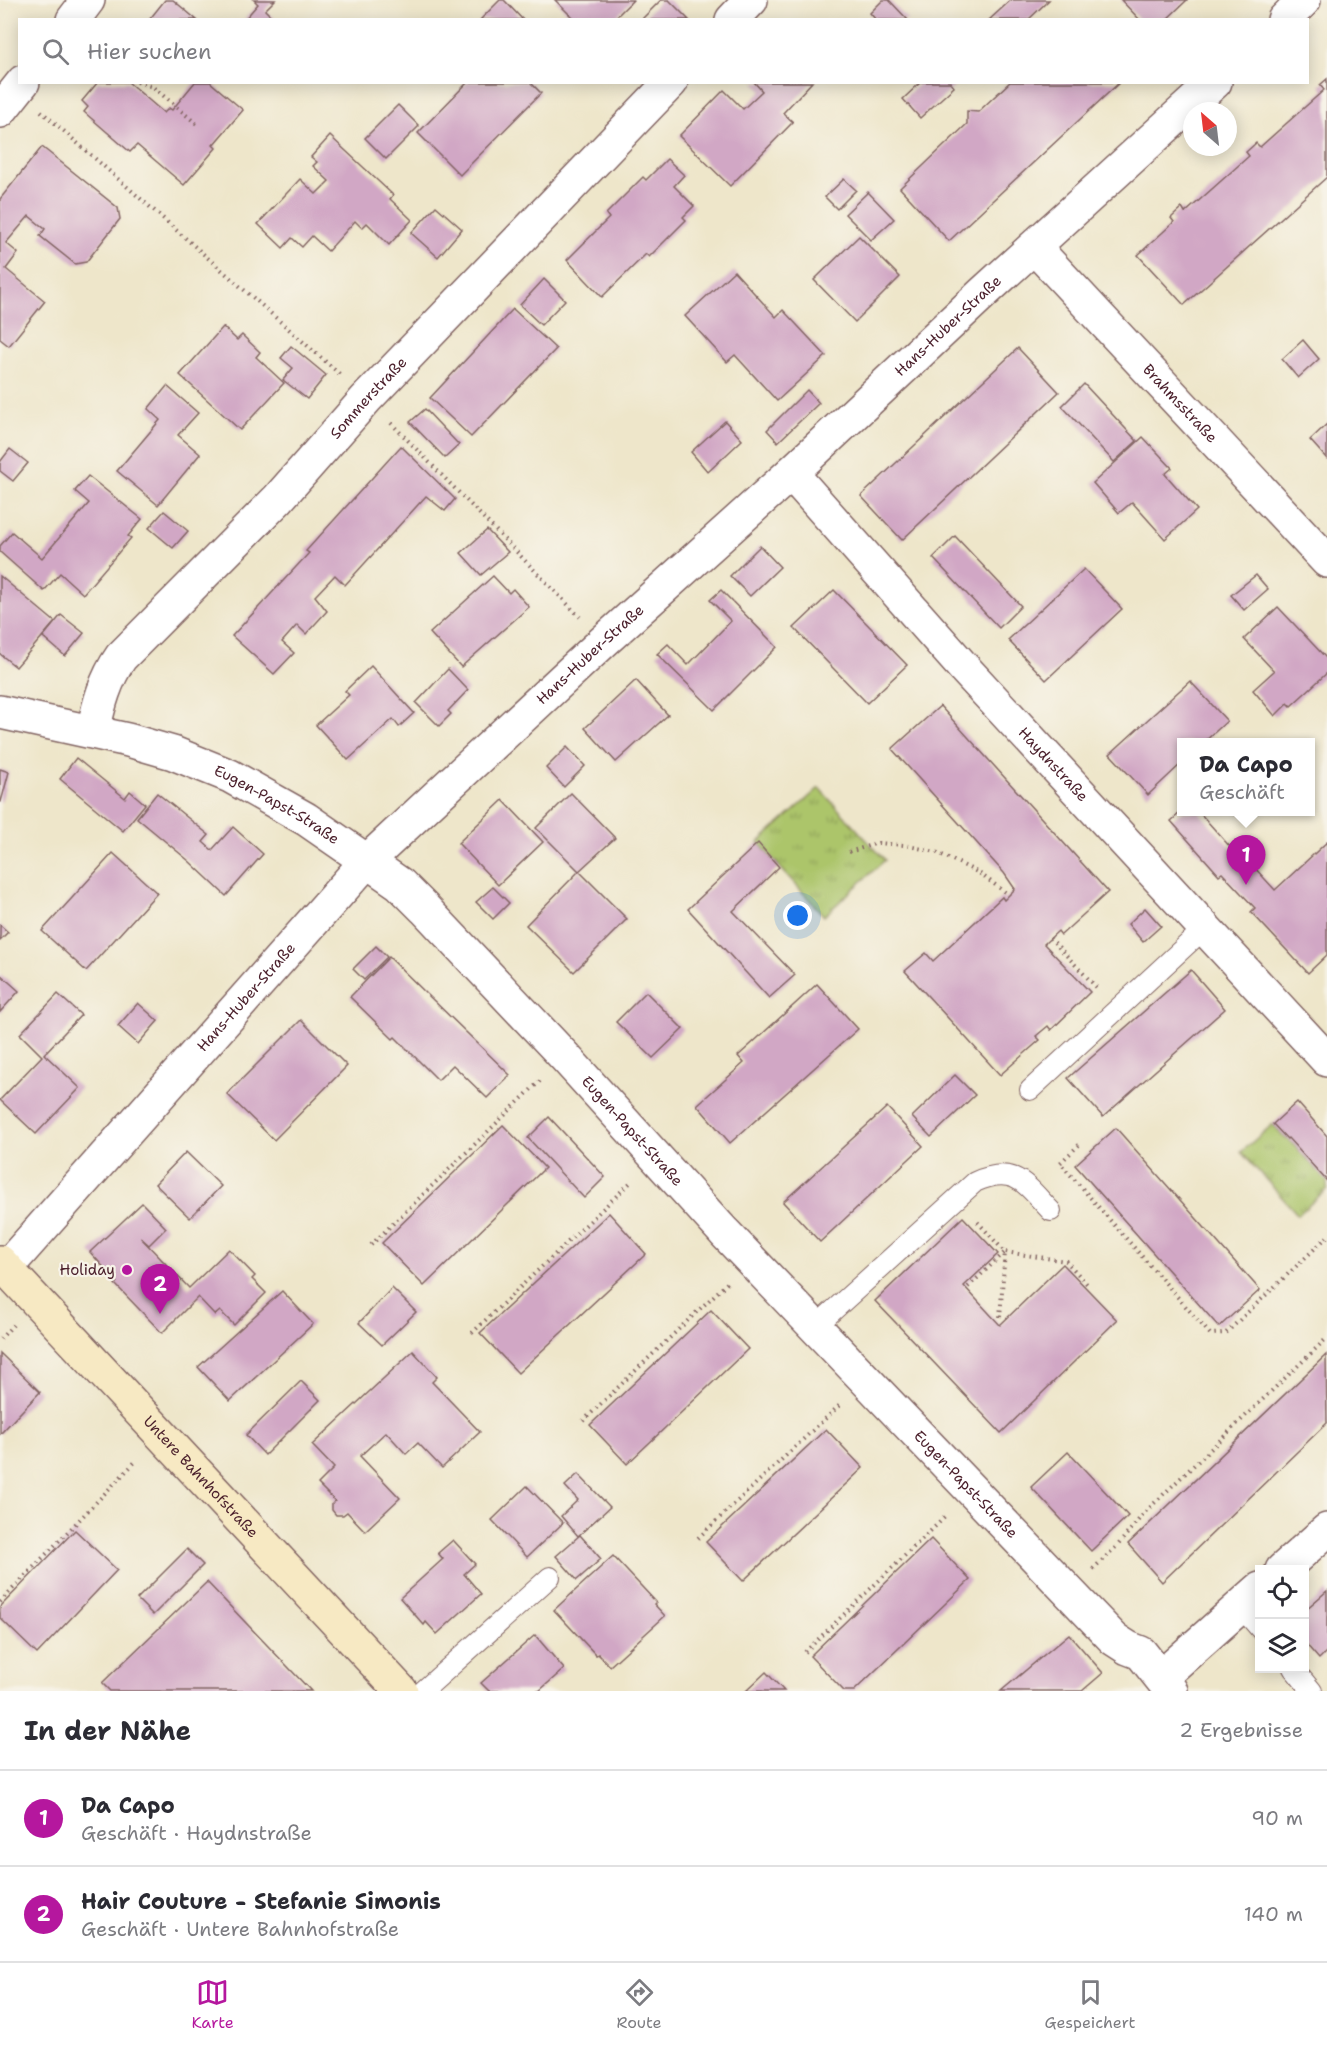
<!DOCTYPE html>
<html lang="de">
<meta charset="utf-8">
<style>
:root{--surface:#fff;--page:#f7f7f7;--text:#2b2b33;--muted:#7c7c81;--line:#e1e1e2;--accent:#b5179e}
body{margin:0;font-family:"Shantell Sans",sans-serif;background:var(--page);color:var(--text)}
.controls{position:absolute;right:18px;bottom:18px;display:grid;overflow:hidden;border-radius:0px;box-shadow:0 3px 15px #0003}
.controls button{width:54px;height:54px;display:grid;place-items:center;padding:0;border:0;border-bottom:2px solid var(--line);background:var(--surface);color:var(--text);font:30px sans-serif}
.compass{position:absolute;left:1183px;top:102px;width:54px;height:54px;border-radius:50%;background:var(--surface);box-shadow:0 3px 15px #0003;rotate:332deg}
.you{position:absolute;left:798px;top:916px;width:21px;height:21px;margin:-15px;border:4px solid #fff;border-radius:50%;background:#1a73e8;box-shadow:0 0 0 9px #1a73e833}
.badge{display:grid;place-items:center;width:39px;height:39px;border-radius:50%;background:var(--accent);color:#fff;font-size:20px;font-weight:700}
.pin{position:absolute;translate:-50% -50px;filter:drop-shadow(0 2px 3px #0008)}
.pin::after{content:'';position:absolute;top:32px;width:21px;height:18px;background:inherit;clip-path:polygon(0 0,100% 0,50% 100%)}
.popup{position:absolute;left:1177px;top:738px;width:138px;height:78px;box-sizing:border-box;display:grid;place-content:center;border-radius:0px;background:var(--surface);filter:drop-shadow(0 2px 4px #0005);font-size:20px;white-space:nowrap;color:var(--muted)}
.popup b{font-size:22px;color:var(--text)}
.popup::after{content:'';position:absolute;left:50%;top:100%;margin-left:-12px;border:12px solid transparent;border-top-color:var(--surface)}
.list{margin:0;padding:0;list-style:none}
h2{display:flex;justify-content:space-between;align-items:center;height:78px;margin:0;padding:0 24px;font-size:26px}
h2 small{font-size:20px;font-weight:400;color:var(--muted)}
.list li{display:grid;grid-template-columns:39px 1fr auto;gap:18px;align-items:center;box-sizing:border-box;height:96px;padding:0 24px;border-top:2px solid var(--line)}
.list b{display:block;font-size:22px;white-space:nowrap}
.list p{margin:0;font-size:20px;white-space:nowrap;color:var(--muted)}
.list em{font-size:20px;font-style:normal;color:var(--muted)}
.icon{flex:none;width:33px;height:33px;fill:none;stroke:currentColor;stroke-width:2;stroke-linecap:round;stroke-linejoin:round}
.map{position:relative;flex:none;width:1327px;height:1691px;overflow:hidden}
.search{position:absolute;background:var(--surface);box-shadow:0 3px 15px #0003;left:18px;right:18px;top:18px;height:66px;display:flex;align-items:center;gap:15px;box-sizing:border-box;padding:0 21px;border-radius:0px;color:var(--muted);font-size:22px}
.sheet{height:270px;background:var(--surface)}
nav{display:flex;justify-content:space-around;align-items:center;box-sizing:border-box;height:84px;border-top:2px solid var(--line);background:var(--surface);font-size:16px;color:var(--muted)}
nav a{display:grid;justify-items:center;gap:3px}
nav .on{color:var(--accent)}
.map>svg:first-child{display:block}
.park{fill:url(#park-tufts);stroke:#7b724b;stroke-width:1.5}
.building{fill:#d1a7c5}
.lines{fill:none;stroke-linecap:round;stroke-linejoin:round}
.lane-casing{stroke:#836563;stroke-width:22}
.street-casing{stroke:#836563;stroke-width:36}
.secondary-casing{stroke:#836563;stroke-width:36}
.path{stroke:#836563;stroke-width:4;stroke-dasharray:1.5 4.5;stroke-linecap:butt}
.lane{stroke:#fff;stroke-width:20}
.street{stroke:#fff;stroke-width:33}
.secondary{stroke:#f7e9c3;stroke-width:33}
.poi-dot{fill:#b5179e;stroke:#f7f3e8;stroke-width:2}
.labels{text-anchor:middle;stroke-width:4.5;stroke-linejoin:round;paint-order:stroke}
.street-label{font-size:15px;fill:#4a1f2b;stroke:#f7f3e8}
.poi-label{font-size:15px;fill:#4a1f2b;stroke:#f7f3e8;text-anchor:end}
</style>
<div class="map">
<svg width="1327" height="1691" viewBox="0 0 1327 1691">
<defs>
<pattern id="park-tufts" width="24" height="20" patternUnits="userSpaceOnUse" patternTransform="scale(1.5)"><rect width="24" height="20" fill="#acc56b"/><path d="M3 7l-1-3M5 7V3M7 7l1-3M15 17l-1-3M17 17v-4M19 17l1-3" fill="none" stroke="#8e9f58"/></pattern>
</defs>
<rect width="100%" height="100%" fill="#f7f3e8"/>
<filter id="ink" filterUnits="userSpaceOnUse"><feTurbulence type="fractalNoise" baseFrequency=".0167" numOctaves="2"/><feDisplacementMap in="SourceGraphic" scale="12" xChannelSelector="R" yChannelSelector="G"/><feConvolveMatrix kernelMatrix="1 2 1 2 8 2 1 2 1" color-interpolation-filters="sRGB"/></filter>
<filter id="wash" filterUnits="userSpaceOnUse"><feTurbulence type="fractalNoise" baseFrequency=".008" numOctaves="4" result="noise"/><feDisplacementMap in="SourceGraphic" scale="24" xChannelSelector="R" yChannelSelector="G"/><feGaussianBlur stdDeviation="1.35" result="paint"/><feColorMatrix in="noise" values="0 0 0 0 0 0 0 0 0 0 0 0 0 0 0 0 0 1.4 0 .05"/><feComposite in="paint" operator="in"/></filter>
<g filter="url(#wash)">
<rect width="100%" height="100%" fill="#eee6ca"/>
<g class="park">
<polygon points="819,788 885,860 824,916 758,843"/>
<polygon points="1273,1124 1286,1139 1288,1138 1327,1181 1327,1189 1298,1215 1241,1152"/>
</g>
<g id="blocks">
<g class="building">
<polygon points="165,0 173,0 197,20 149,20"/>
<polygon points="254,0 275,0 265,10 275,20 244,20 258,4"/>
<polygon points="500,0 504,0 523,20 480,20"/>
<polygon points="555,0 633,0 613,20 575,20"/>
<polygon points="661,0 669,0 689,20 641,20"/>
<polygon points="883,0 889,0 908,20 876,20 870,13"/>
<polygon points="1011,0 1049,0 1028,20 989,20"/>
<polygon points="1121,0 1187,0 1166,20 1140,20"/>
<polygon points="1327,79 1327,177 1184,305 1138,255 1174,222 1171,218 1182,208 1185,213 1249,156 1246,152 1256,143 1260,147 1324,90 1320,85"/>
<polygon points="98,82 128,82 164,113 169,108 172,110 195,82 210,82 243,110 213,145 216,148 184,185 137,145 130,152 84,112 88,107 82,101"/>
<polygon points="468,82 530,82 541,93 460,175 418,133"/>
<polygon points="754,82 812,82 783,113 793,122 730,186 679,136 724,90 743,109 762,91"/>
<polygon points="921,82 950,82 954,87 920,118 903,99"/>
<polygon points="1010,82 1120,82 949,241 900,188 967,124 967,111 978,112"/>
<polygon points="398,105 419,126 386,159 365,138"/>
<polygon points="330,136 393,195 390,199 412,220 389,245 367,223 362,228 355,221 328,251 312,236 302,247 292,238 283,248 258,224 300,179 316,194 329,181 313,166 317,162 311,157"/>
<polygon points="42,147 118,208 120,219 86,262 75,264 40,236 45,229 29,216 6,243 18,253 6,269 45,301 9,346 0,339 0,199"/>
<polygon points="667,159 684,175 674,186 694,206 683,217 686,220 649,257 646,254 602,297 567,260 609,218 606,214 643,177 646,180"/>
<polygon points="844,179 856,190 837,209 825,197"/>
<polygon points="868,192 894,219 871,240 845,214"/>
<polygon points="436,206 462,229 438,257 411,233"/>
<polygon points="859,236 900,277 855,322 814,280"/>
<polygon points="734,271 776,317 783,310 826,356 777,401 735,355 727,362 685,316"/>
<polygon points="544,279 565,300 541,325 520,305"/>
<polygon points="513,309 556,349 471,437 430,398"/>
<polygon points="223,327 237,340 242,335 260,352 256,357 284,383 240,430 180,375"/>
<polygon points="1303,340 1319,359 1298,378 1282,359"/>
<polygon points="291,346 326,375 307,399 283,380 293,368 281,358"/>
<polygon points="1018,348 1059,392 902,540 861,496"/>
<polygon points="1084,384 1137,441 1114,462 1062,406"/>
<polygon points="167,386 198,413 178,435 200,454 158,505 117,471 160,420 148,409"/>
<polygon points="807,390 819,403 778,442 767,430"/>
<polygon points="425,409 459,445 445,458 410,422"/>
<polygon points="725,421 742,440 708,472 691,452"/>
<polygon points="1327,424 1327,459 1310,440"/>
<polygon points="1143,437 1172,468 1165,474 1197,510 1165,539 1132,502 1119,513 1093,483"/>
<polygon points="401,446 455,499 445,511 426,496 345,585 335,575 315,596 327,611 306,634 297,625 282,642 294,653 274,674 232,636 309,553 306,551"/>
<polygon points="10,449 28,463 13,481 0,471 0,462"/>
<polygon points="88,476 142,519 128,536 131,538 83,594 60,573 44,591 0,552 0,546 12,532 42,558 89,503 75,491"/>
<polygon points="164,511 188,531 173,548 149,528"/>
<polygon points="487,530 508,552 481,575 461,553"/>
<polygon points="955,536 1021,606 999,628 933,558"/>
<polygon points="760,546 780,567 750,596 730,576"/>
<polygon points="1084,569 1122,609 1046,680 1008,640"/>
<polygon points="1256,575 1268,589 1244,610 1231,595"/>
<polygon points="0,576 55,622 16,667 0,654"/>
<polygon points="493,576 509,593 513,589 529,607 461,667 430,633"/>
<polygon points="721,590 777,647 714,710 657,654 668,644 688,665 731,621 710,600"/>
<polygon points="834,590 907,665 867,703 794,628"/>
<polygon points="1278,607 1327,659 1327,673 1291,706 1288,703 1275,716 1253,690 1274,671 1244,639"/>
<polygon points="61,615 84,633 65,656 43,637"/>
<polygon points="371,666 414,713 399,727 393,719 348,760 316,725 349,695 345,691"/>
<polygon points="448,669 468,690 448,711 451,714 439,726 416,703"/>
<polygon points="636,680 668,715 616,762 585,728"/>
<polygon points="1190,681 1227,721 1204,742 1182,742 1182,763 1148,795 1110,754"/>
<polygon points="940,706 1108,892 1061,935 1058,931 1044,944 1090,992 1051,1030 1048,1026 1036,1036 1040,1040 1000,1075 905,971 926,953 933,961 1002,897 1004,900 1015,889 1004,873 892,749"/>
<polygon points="567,747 585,766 564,787 546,768"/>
<polygon points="76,758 125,798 130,791 145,804 123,831 60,779"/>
<polygon points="0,769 9,772 1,802 0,802"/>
<polygon points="157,793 209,835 203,842 212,850 233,827 263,854 226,896 189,861 137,818"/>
<polygon points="571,793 615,838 579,871 536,828"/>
<polygon points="503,800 543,842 498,885 458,843"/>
<polygon points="1181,812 1199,812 1239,857 1242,854 1275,890 1327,842 1327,955 1308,973 1251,912 1255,908 1222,873 1219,875 1171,821"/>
<polygon points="758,843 779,867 733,911 795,975 769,998 688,909"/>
<polygon points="113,853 157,893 86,971 42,931"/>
<polygon points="579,871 627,919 574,972 526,925"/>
<polygon points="493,887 509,903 493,919 476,902"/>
<polygon points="1145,908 1161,926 1143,942 1128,924"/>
<polygon points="0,925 8,932 0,940"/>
<polygon points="376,946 387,957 364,980 353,969"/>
<polygon points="389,957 510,1075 487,1098 453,1065 438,1080 395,1037 393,1039 350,997"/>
<polygon points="1191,970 1225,1009 1103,1117 1068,1078"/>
<polygon points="0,974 19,991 0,1012"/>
<polygon points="817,984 858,1029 730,1143 697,1105 744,1063 738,1056"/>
<polygon points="646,992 683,1029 653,1058 616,1022"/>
<polygon points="58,994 81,1015 44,1054 80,1088 36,1134 0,1100 42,1056 20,1034"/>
<polygon points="138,1003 158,1021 138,1044 118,1026"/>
<polygon points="301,1020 347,1066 274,1140 227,1094"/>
<polygon points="955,1075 975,1095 931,1137 912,1117"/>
<polygon points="1297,1102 1327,1136 1327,1181 1288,1138 1287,1139 1273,1124"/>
<polygon points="887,1107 923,1146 820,1242 783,1202"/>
<polygon points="549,1117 605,1177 584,1198 528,1138"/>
<polygon points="503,1125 545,1168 424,1286 382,1243"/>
<polygon points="1116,1128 1260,1290 1219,1327 1075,1165"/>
<polygon points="186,1152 221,1186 190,1218 155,1184"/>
<polygon points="142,1203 166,1228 149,1245 140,1237 189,1288 229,1249 255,1276 252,1279 266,1293 234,1325 220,1311 215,1315 198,1297 162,1333 115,1284 117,1282 90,1252"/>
<polygon points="609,1213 646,1254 518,1373 480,1333"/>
<polygon points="963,1217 998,1254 964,1286 1000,1325 1063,1264 1117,1320 1001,1433 875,1301"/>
<polygon points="392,1288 416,1312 382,1345 359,1323"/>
<polygon points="282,1291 313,1324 230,1401 198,1367"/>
<polygon points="711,1310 748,1349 627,1464 590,1425"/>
<polygon points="413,1351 437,1377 432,1382 480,1432 442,1468 418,1443 406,1454 386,1432 360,1456 400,1498 365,1531 347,1512 343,1515 336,1515 332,1510 332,1504 335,1501 318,1484 334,1468 312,1445"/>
<polygon points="0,1353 40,1392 0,1434"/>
<polygon points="1326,1355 1327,1423 1162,1582 1128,1544"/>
<polygon points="301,1381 320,1400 265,1455 246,1435"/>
<polygon points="826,1429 863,1468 743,1581 706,1542"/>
<polygon points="1068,1452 1128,1516 1091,1551 1031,1487"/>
<polygon points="578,1474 610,1507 578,1536 561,1516 578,1500 565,1486"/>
<polygon points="527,1486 563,1523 527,1557 492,1520"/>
<polygon points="75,1530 117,1570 37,1654 0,1618 0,1607"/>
<polygon points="580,1535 601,1559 577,1580 556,1556"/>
<polygon points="931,1539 970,1580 854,1691 844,1691 810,1656"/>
<polygon points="453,1540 475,1564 464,1574 481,1594 437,1634 426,1622 424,1625 400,1598 443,1559 438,1553"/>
<polygon points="187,1549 203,1565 153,1615 137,1599"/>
<polygon points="613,1556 656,1602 654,1604 665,1616 610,1666 598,1654 596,1655 554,1610"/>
<polygon points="207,1582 267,1645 311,1691 110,1691 102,1683"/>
<polygon points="1327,1591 1327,1651 1319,1659 1305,1643 1305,1610"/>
<polygon points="1069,1634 1103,1673 1082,1691 1001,1691"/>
<polygon points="535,1635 564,1669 539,1691 489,1691 481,1683"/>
<polygon points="766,1672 784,1691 746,1691"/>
</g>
</g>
</g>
<g filter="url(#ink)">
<use href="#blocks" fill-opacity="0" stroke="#836563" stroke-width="1.5"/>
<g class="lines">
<g class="lane-casing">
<g id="lane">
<polyline points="1030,1090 1206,927"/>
<path d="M 815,1327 L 975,1182 C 1015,1164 1025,1184 1051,1211"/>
<polyline points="1240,1606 1260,1629"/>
<polyline points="1293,1668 1312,1691"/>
<polyline points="423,1691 550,1577"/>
</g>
</g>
<g class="street-casing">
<g id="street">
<polyline points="73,20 88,0"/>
<polyline points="732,20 751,0"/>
<polyline points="1284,20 1304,0"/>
<polyline points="0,111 23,82"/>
<path id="s1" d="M 1034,247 L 1327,561"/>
<path id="s2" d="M 791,473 L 964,668 L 1327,1060"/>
<path id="s3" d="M 0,712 L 128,740 L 173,753 L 230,776 L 306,819 L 400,884 L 425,909 L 565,1057 L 724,1232 L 1114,1639 L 1128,1648 L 1141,1653 L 1171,1691"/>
<path id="s4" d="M 93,731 C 99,704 105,680 121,657 L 278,499 L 366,399 L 671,82"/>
<path id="s5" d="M 6,1268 L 366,862 L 603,642 L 791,473 L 983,293 L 1215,82"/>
<polyline points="1282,1570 1327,1530"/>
<polyline points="1161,1677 1260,1589"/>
</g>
</g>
<g class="secondary-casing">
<g id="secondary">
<path id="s6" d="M 0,1262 L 401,1691"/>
</g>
</g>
<g class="path">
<polyline points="137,82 153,87 198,125"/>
<polyline points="41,111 342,376"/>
<polyline points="391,423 580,617"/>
<polyline points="849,852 878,843 904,845 936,852 979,873 1009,895"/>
<polyline points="1050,938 1099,990"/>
<polyline points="1079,1145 1060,1163 1210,1334 1226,1333 1327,1237"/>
<polyline points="371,1245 541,1080"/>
<polyline points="968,1287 1005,1252 975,1219"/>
<polyline points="1000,1317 1005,1252 1066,1261 1088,1285"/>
<polyline points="472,1333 632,1181"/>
<polyline points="0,1339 13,1325"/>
<polyline points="583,1421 727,1283"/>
<polyline points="698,1538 842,1403"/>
<polyline points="1093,1569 1118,1545 1145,1512 1327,1338"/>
<polyline points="0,1602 137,1460"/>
<polyline points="805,1652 947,1515"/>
</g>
<use href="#lane" class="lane"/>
<use href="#street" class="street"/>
<use href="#secondary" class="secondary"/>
</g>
</g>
<circle class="poi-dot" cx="127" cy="1270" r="6"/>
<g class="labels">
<g class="street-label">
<text dy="5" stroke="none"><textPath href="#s5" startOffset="1334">Hans-Huber-Straße</textPath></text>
<text dy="5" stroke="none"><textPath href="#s4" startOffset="438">Sommerstraße</textPath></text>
<text dy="5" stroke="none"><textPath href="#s1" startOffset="214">Brahmsstraße</textPath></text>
<text dy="5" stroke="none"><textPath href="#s5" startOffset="848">Hans-Huber-Straße</textPath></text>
<text dy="5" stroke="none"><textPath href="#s2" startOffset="392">Haydnstraße</textPath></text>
<text dy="5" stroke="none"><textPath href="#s3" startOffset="294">Eugen-Papst-Straße</textPath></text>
<text dy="5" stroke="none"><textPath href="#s5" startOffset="362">Hans-Huber-Straße</textPath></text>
<text dy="5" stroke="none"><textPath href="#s3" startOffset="780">Eugen-Papst-Straße</textPath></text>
<text dy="5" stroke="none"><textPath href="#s6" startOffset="294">Untere Bahnhofstraße</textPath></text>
<text dy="5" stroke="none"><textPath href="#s3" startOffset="1266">Eugen-Papst-Straße</textPath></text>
</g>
<g class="poi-label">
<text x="115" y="1275">Holiday</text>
</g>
</g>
</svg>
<div class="controls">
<button><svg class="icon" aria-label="locate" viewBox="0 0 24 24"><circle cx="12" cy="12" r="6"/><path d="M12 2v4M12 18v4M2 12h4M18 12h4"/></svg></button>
<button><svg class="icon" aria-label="layers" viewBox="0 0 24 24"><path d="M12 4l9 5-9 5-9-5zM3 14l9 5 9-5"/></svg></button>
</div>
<svg class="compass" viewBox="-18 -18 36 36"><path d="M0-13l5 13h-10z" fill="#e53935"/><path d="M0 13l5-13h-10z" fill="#7c7c81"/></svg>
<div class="you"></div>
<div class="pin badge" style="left:1246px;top:885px">1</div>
<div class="popup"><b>Da Capo</b>Geschäft</div>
<div class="pin badge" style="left:160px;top:1314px">2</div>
<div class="search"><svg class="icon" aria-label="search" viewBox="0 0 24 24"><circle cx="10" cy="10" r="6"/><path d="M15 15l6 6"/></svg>Hier suchen</div>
</div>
<section class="sheet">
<h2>In der Nähe<small>2 Ergebnisse</small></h2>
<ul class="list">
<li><span class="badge">1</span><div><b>Da Capo</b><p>Geschäft · Haydnstraße</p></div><em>90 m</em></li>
<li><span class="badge">2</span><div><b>Hair Couture - Stefanie Simonis</b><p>Geschäft · Untere Bahnhofstraße</p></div><em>140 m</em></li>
</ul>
</section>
<nav>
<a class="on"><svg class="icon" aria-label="map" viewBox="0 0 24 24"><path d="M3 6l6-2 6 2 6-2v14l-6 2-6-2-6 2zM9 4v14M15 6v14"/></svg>Karte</a>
<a><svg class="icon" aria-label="directions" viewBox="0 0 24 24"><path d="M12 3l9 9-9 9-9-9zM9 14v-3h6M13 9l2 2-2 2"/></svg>Route</a>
<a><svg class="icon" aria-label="saved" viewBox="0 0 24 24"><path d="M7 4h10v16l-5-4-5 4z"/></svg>Gespeichert</a>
</nav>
